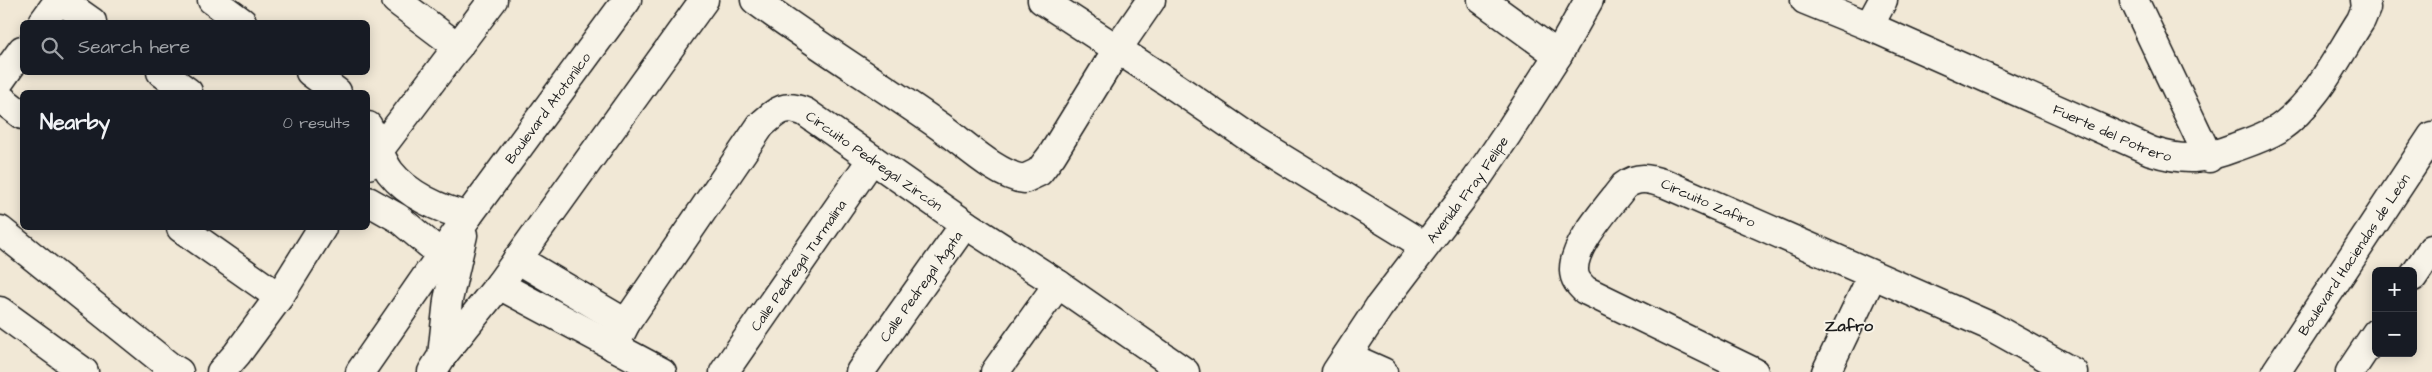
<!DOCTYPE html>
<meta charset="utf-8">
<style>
:root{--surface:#171b24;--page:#242831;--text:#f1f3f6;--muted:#9ea1a6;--line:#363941}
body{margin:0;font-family:"Architects Daughter",sans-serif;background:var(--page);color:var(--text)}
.controls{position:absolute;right:15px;bottom:15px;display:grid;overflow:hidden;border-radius:8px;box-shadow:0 2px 12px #0003}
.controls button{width:45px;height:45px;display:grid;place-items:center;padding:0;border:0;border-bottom:1px solid var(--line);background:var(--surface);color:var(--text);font:25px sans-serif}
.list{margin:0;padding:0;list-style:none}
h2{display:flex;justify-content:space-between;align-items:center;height:65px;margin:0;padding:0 20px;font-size:21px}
h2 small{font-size:16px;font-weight:400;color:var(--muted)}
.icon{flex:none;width:28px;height:28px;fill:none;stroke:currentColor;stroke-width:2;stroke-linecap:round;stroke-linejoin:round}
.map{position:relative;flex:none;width:2432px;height:372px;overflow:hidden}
.search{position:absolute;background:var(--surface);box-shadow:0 2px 12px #0003;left:20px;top:20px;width:350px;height:55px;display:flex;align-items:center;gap:12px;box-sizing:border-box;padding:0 18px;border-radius:8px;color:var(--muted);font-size:19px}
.panel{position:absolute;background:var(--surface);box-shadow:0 2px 12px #0003;left:20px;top:90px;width:350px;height:140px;border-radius:8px}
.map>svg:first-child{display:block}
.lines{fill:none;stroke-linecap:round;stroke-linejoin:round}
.minor-casing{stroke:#1c1c1c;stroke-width:31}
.minor{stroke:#f7f3e8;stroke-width:28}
.labels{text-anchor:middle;stroke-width:4;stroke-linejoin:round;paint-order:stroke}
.street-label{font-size:14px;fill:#1c1c1c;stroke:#f7f3e8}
.quarter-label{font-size:16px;font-weight:bold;fill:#1c1c1c;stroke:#f7f3e8}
</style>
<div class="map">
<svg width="2432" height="372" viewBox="0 0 2432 372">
<rect width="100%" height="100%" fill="#f1e8d6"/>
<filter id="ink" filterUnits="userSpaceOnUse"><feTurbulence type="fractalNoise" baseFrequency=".02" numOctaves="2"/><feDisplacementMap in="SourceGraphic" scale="10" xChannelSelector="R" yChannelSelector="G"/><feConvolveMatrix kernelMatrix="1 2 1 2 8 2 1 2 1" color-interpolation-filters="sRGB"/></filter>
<g filter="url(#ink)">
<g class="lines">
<g class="minor-casing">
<g id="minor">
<polyline points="61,0 92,22"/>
<polyline points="212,0 242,22"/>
<polyline points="396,0 458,47"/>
<path d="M 755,0 C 816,45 880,84 941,127 C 964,143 996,175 1024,179 L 1039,172 L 1052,155 L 1118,48 L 1151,0"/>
<polyline points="1042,0 1177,88 1257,143 1425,246"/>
<polyline points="1482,0 1558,55"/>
<path id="s1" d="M 1805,0 L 1869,26 L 2151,151 C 2186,162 2202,160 2236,147 C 2250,142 2265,137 2278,129 C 2316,103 2337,57 2361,20 L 2366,8 L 2365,0"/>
<polyline points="2134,0 2209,158"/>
<polyline points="43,22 59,0"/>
<polyline points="1869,26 1883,0"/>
<polyline points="161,72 188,92"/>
<polyline points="310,72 337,92"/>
<polyline points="0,81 22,50"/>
<polyline points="0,98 22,115"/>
<path d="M 368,126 C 376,141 380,158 390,172 C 408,195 441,210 468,216"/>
<polyline points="368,165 493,0"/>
<polyline points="368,201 398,218 442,255"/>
<polyline points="181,228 279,297"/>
<polyline points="0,230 169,366 179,372"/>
<polyline points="517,259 626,323"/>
<polyline points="2413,277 2432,249"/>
<polyline points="499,285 662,372"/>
<polyline points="0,311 84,372"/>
<path id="s2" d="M 614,347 L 626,323 L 761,125 C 777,111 784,103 805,112 L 965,224 L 1058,284 L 1185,372"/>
<polyline points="442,356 499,285 704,0"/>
<polyline points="1347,356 1383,372"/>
<polyline points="221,372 237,354 279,297 322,228"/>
<path id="s3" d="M 360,372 L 468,216 L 627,0"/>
<polyline points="432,372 442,356 448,300 463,235"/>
<path id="s4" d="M 724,372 L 872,159"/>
<path id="s5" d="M 860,372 L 965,224"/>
<polyline points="995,372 1058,284"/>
<path id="s6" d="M 1336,372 L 1379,307 L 1476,180 L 1508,133 L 1558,55 L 1589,0"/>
<path id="s7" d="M 1754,372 L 1585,290 C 1579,284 1574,279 1574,270 C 1573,245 1609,206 1624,186 C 1638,175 1650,179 1666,184 L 1990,326 L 2073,372"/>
<polyline points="1826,372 1872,276"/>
<path id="s8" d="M 2276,372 L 2432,136"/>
<polyline points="2350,372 2376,333"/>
</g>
</g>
<use href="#minor" class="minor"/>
</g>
</g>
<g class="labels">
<g class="street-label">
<text dy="5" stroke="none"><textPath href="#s3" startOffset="324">Boulevard Atotonilco</textPath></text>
<text dy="5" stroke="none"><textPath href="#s1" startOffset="335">Fuerte del Potrero</textPath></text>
<text dy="5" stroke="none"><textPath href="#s2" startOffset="401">Circuito Pedregal Zircón</textPath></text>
<text dy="5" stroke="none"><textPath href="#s6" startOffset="225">Avenida Fray Felipe</textPath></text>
<text dy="5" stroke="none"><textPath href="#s7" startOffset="401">Circuito Zafiro</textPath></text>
<text dy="5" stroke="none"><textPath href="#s8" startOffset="141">Boulevard Haciendas de León</textPath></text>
<text dy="5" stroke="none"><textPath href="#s4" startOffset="130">Calle Pedregal Turmalina</textPath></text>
<text dy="5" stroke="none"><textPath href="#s5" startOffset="105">Calle Pedregal Ágata</textPath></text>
</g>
<g class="quarter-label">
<text x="1849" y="331">Zafro</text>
</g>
</g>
</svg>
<div class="controls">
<button>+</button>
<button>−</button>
</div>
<div class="search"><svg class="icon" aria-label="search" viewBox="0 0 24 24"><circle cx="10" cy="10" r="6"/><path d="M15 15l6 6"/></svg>Search here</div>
<section class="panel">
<h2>Nearby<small>0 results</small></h2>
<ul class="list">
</ul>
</section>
</div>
